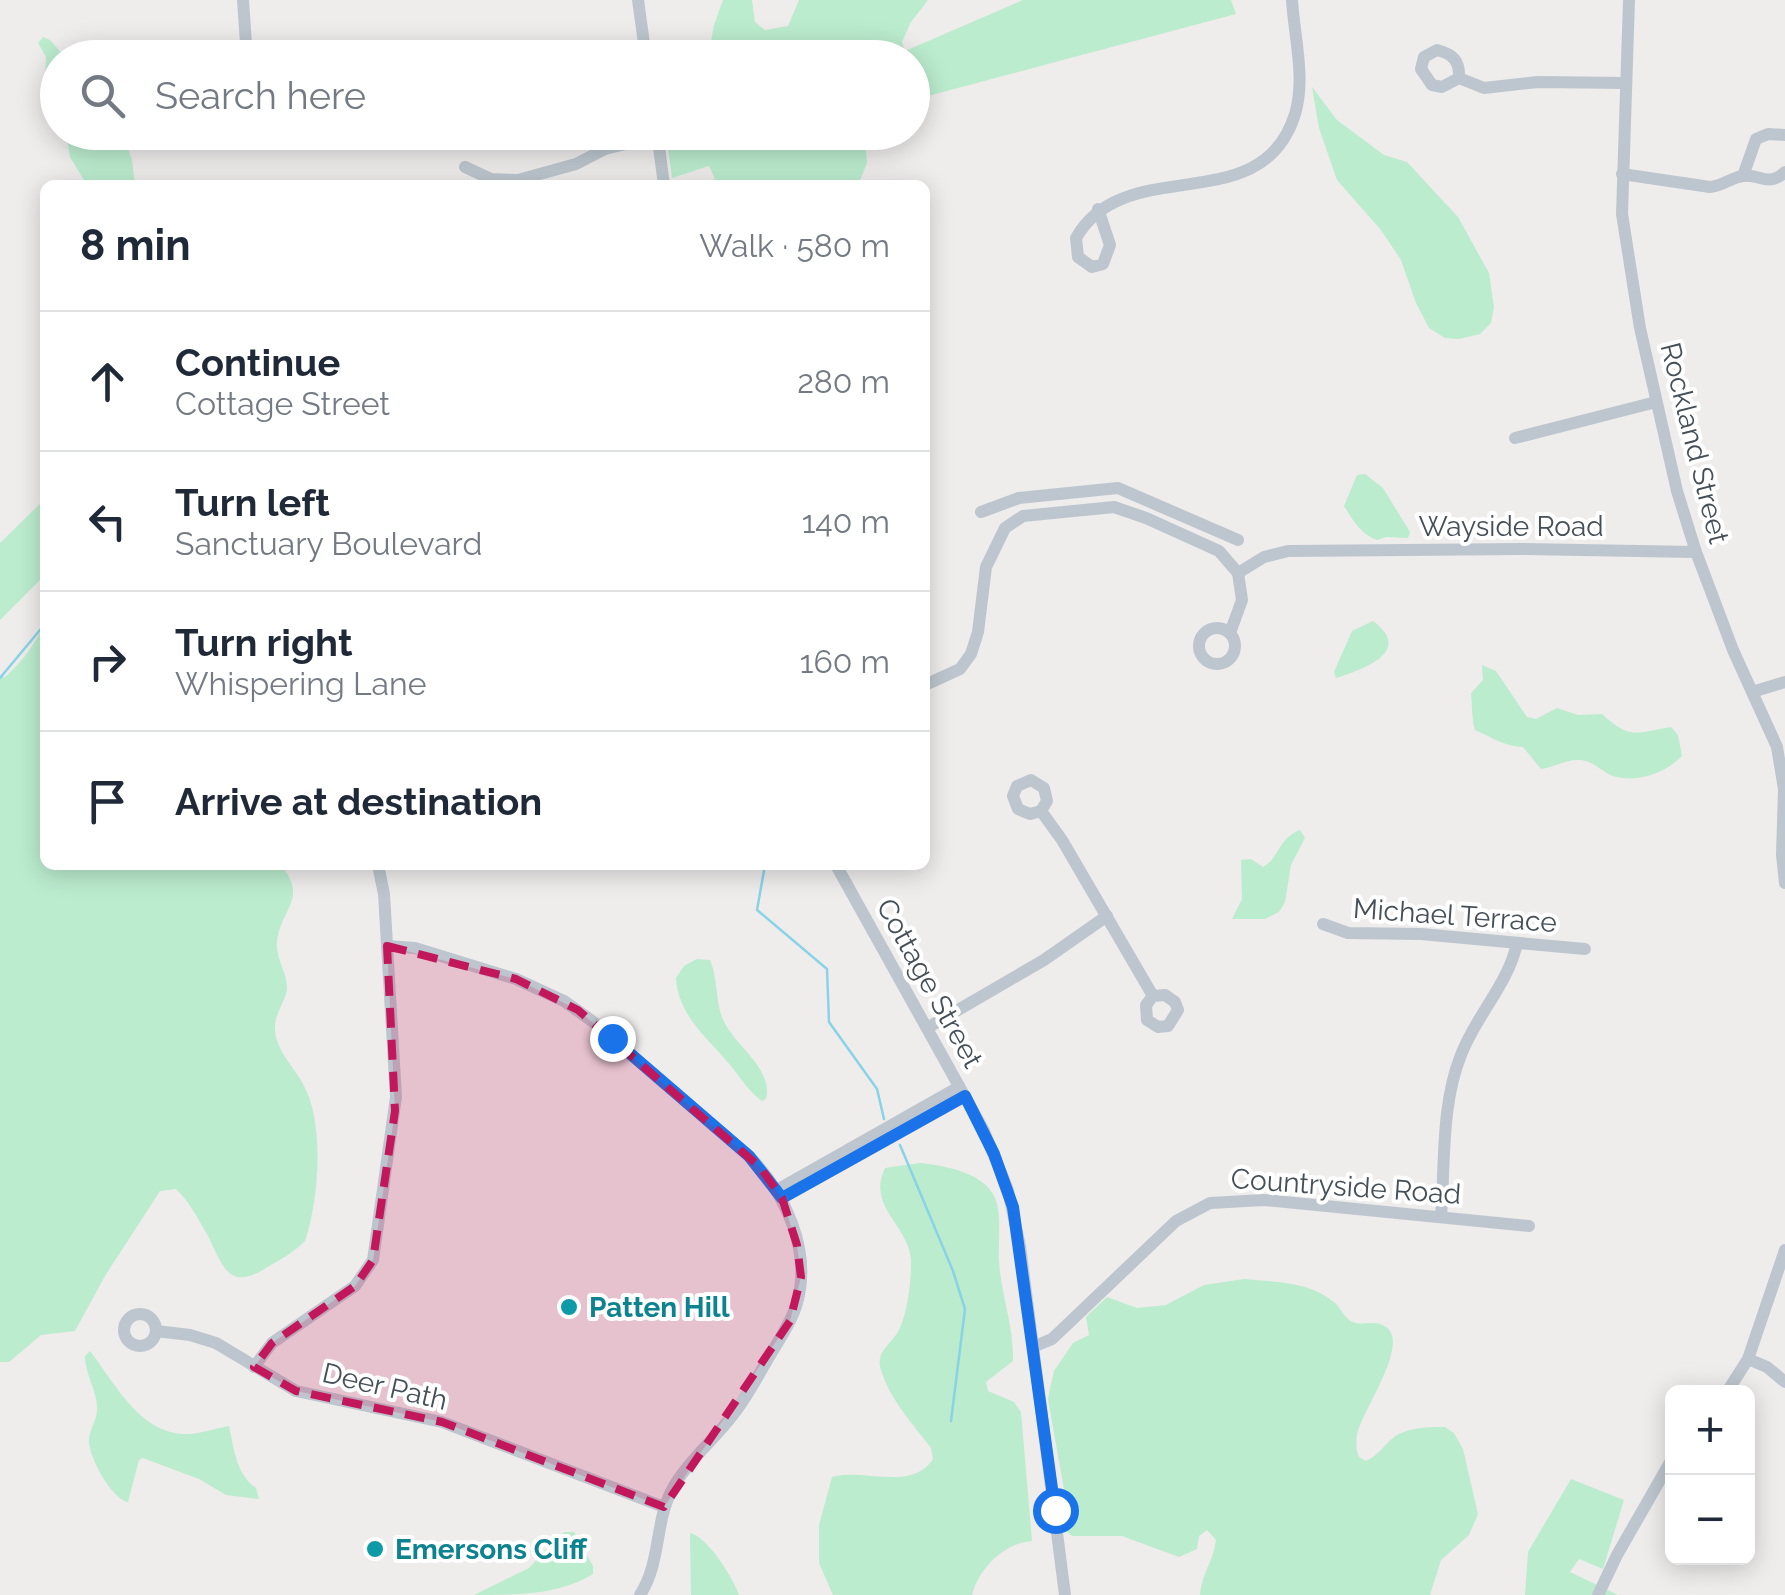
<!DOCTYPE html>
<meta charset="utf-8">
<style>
:root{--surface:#fff;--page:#f2f2f3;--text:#1f2937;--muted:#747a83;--line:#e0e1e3}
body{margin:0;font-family:Raleway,sans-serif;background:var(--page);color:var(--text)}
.controls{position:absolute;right:30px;bottom:30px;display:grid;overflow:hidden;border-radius:15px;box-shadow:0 5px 25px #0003}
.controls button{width:90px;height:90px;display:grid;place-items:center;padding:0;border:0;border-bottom:2px solid var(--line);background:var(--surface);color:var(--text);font:50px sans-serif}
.stop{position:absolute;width:30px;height:30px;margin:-22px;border:8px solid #1a73e8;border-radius:50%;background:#fff}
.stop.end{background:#1a73e8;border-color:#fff;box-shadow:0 2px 10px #0008}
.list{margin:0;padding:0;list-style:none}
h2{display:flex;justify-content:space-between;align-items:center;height:130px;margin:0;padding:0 40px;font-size:42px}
h2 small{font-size:32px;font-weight:400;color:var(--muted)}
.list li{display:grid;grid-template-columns:65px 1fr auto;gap:30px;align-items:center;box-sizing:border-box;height:140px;padding:0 40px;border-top:2px solid var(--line)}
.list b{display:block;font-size:38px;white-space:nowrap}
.list p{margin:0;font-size:32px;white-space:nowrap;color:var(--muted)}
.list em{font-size:32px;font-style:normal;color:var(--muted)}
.icon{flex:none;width:55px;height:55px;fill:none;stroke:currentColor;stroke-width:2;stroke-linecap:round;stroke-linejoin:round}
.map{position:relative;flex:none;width:1785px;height:1595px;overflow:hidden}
.search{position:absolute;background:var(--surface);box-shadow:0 5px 25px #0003;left:40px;top:40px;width:890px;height:110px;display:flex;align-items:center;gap:25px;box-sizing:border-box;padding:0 35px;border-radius:55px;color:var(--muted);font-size:38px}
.panel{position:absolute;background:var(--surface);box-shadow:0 5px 25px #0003;left:40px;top:180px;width:890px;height:690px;border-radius:15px}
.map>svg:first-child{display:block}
.green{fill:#bbecce}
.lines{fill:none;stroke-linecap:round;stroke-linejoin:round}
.stream{stroke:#8ad3e7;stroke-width:2.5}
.minor{stroke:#bdc6ce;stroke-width:12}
.route{stroke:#1a73e8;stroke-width:12}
.marked{fill:#c2185b;fill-opacity:0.2;stroke:#c2185b;stroke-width:8;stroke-dasharray:20 12;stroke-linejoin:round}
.culture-dot{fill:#0f9aa8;stroke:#fff;stroke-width:4}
.labels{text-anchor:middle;stroke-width:8;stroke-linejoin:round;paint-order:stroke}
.street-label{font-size:28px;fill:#454f58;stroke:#fff}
.culture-label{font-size:28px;font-weight:bold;fill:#0d838f;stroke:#fff;text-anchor:start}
</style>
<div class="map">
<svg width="1785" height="1595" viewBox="0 0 1785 1595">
<rect width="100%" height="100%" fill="#efecec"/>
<g class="green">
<polygon points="723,0 752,0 755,22 765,30 788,26 799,0 928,0 911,22 902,42 905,51 1023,0 1231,0 1236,14 913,100 912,58 708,57 714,25"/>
<polygon points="43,37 50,40 65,57 58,58 57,107 45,78 46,57 38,43"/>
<polygon points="1312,87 1337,120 1384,155 1407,162 1458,217 1489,273 1494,307 1491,323 1480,334 1459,339 1445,338 1429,328 1416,303 1401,260 1381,230 1337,180 1319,128"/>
<polygon points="691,132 870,133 865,140 867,163 858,185 701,185 715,179 709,166 672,178 667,140"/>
<polygon points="66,133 122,133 132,160 135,185 87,185 70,157"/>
<path d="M 1365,474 L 1383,488 L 1410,532 L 1408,538 L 1386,537 L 1377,540 C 1361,535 1353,520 1344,506 L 1357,475 Z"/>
<polygon points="45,499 45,575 0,620 0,543"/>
<path d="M 1373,621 C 1415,652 1361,670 1336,678 L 1334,672 L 1352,631 Z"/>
<path d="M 45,623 L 45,865 L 281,865 C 309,900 280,909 277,942 C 275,960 291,977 286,994 C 282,1006 274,1017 275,1030 C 276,1050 294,1067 303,1084 C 325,1122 319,1200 305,1241 C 294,1252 280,1260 266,1268 C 227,1293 222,1263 207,1234 C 198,1219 189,1201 176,1189 L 160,1191 L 105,1276 L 75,1331 L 41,1335 L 9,1362 L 0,1362 L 0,676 L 5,677 C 23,661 35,644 45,623 Z"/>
<path d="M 1482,665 L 1496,671 L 1527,717 L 1536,719 L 1557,708 L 1578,715 L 1602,714 C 1631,740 1635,733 1671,727 L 1678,735 L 1682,756 C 1665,773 1640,782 1616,777 C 1603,774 1595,761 1580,760 C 1567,759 1554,767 1541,769 L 1523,747 C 1506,747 1491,737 1475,730 C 1472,723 1472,703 1471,693 L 1483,680 Z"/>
<path d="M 1300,830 L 1305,838 L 1291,865 L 1285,902 L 1279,912 L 1265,919 L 1232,919 L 1242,899 L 1241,860 L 1251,859 L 1263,867 C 1280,858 1277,839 1300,830 Z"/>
<path d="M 697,959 L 710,960 C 720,983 713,1008 729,1030 C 742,1050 773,1072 766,1099 L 762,1101 C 748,1091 741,1078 730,1065 C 708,1038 678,1016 676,978 L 684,966 Z"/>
<path d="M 920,1163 C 945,1166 984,1172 995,1198 C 1002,1213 998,1244 999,1261 C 1001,1295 1014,1326 1013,1361 L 986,1382 L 988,1391 L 1014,1402 L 1021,1412 L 1032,1541 C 1004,1543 979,1568 972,1595 L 833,1595 L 819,1563 L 819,1525 L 832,1477 C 865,1468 911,1492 933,1459 L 931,1448 C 913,1424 890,1400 881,1370 C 875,1351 891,1345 899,1330 C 908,1311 911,1282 911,1261 C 910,1226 866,1207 885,1168 Z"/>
<path d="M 1244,1279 C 1274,1282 1309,1281 1334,1302 C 1342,1308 1344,1320 1356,1323 C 1365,1325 1377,1320 1386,1327 C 1411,1344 1360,1414 1357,1435 C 1356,1443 1356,1450 1359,1457 L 1366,1461 C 1379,1455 1383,1446 1393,1438 C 1406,1427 1429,1427 1445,1427 L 1454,1433 L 1463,1449 L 1478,1514 L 1469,1535 L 1441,1560 L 1430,1595 L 1200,1595 C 1201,1575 1214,1560 1216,1540 L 1207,1530 L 1199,1536 L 1197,1549 L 1179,1557 L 1122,1536 L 1072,1536 L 1065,1530 L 1065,1495 L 1048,1399 L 1050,1388 L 1054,1371 L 1073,1343 L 1089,1335 L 1086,1317 L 1107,1297 L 1137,1308 L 1166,1305 L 1204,1285 Z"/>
<path d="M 90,1351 C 115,1383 141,1437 190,1434 C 203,1433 216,1428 229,1426 C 234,1447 235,1473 256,1488 L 259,1499 L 226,1495 L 199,1479 L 143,1458 L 139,1460 L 128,1502 C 112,1500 88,1456 89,1440 C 89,1430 97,1420 97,1410 C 98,1392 85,1375 85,1356 Z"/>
<polygon points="1571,1479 1624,1500 1603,1569 1579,1559 1570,1572 1618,1595 1525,1595 1528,1552"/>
<path d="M 565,1532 L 574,1532 L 593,1566 L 593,1574 C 559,1595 516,1595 474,1595 L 529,1568 L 558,1536 Z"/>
<path d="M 690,1533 C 707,1536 733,1578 739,1595 L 691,1595 Z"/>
</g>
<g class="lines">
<g class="stream">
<polyline points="0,678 45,624"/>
<polyline points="765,865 757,910 827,969 829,1022 877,1089 884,1119"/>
<polyline points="900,1145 953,1271 965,1309 951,1421"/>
</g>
<g class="minor">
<polyline points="243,0 247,58"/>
<polyline points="638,0 646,58"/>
<polyline points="1629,0 1622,214 1640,328 1677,491 1696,552 1733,650 1777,747 1784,789 1782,855 1785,883"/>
<path d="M 1459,78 L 1442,87 L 1432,85 L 1421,69 L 1424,57 L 1437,50 C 1453,54 1460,61 1459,78 L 1484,88 L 1538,82 L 1626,83"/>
<polyline points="290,132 294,144"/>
<polyline points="657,132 664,185"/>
<polyline points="465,167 491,179 518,180 576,164 605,149 658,136"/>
<path d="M 1622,174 L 1710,187 C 1723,186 1732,177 1743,176 C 1760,173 1767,188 1785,172"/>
<polyline points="1743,176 1756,139 1768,134 1785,135"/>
<path d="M 1098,209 L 1110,245 L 1103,264 L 1092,267 L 1078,257 L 1076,238 C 1125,151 1262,222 1295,114 C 1306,78 1294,36 1292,0"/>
<polyline points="1515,438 1656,402"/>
<polyline points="981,512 1019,498 1118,488 1238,540"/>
<circle cx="1217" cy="646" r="18"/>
<polyline points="1230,633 1242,600 1238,573"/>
<polyline points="925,685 960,669 971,654 978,632 986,567 1005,528 1023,516 1114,507 1146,518 1219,551 1238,573 1264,557 1288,551 1522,549 1696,552"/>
<polyline points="1752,692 1785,682"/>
<polyline points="1041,811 1030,814 1018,809 1013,796 1017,786 1031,780 1044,788 1047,801 1041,811 1062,840 1153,996 1146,1005 1147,1020 1158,1027 1168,1026 1178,1010 1175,1002 1165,995 1153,996"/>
<polyline points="836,865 984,1131 1008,1190 1020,1246 1065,1595"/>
<polyline points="1323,924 1348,933 1421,934 1585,949"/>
<path d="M 387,946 L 415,948 L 516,979 L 564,1001 L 592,1021 L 749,1156 C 785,1193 812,1250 797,1303 C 791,1324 776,1344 765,1364 C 755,1381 745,1400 732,1416 C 714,1440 689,1460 674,1486 C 654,1520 662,1561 640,1595"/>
<polyline points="927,1028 1044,960 1107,916"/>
<polyline points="777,1190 959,1087"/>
<polyline points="782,1198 965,1096"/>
<path d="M 1441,1217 C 1445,1165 1441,1104 1461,1055 C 1475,1017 1509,983 1517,943"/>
<circle cx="140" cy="1330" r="16"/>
<polyline points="156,1331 190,1335 216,1343 296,1391 442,1422 664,1507"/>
<polyline points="1033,1347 1052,1339 1176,1221 1210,1203 1264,1200 1529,1226"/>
<polyline points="1748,1359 1767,1367 1785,1382"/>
<polyline points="254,1367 272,1343 355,1286 373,1260 396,1097 384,894 378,865"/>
<polyline points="1727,1392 1748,1359 1785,1250"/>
<polyline points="1598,1595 1617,1555 1672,1459"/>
</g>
</g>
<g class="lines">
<polyline class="route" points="612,1038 749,1156 782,1198 965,1096 994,1154 1013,1207 1055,1510"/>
</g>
<path class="marked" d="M 387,946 L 516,979 L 578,1010 L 760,1167 L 782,1198 L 797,1245 L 801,1277 L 790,1321 L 664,1507 L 442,1422 L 296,1391 L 254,1367 L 272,1343 L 355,1286 L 373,1260 L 395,1111 Z"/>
<g class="culture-dot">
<circle cx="569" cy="1307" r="10"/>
<circle cx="375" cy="1549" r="10"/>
</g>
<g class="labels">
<g class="street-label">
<text transform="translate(1695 443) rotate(76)" y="10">Rockland Street</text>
<text x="1511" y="536">Wayside Road</text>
<text transform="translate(1455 915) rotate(4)" y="10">Michael Terrace</text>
<text transform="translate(930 983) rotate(61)" y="10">Cottage Street</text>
<text transform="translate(1346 1186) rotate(4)" y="10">Countryside Road</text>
<text transform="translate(385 1386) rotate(13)" y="10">Deer Path</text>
</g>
<g class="culture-label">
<text x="589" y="1317">Patten Hill</text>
<text x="395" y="1559">Emersons Cliff</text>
</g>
</g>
</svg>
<div class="controls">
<button>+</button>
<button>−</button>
</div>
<div class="stop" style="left:1055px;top:1510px"></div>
<div class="stop end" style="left:612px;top:1038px"></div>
<div class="search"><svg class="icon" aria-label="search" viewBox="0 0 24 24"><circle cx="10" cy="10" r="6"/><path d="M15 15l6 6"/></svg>Search here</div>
<section class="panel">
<h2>8 min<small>Walk · 580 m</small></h2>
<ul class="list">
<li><svg class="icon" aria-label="ahead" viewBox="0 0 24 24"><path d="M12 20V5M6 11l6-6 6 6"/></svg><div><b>Continue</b><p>Cottage Street</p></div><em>280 m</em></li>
<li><svg class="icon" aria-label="left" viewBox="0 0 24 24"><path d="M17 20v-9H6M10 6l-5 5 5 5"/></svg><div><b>Turn left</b><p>Sanctuary Boulevard</p></div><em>140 m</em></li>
<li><svg class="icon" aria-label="right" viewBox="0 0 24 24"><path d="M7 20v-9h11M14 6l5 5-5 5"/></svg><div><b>Turn right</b><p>Whispering Lane</p></div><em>160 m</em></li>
<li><svg class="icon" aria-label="arrive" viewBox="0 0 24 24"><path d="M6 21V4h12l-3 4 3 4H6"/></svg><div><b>Arrive at destination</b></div></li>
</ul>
</section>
</div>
